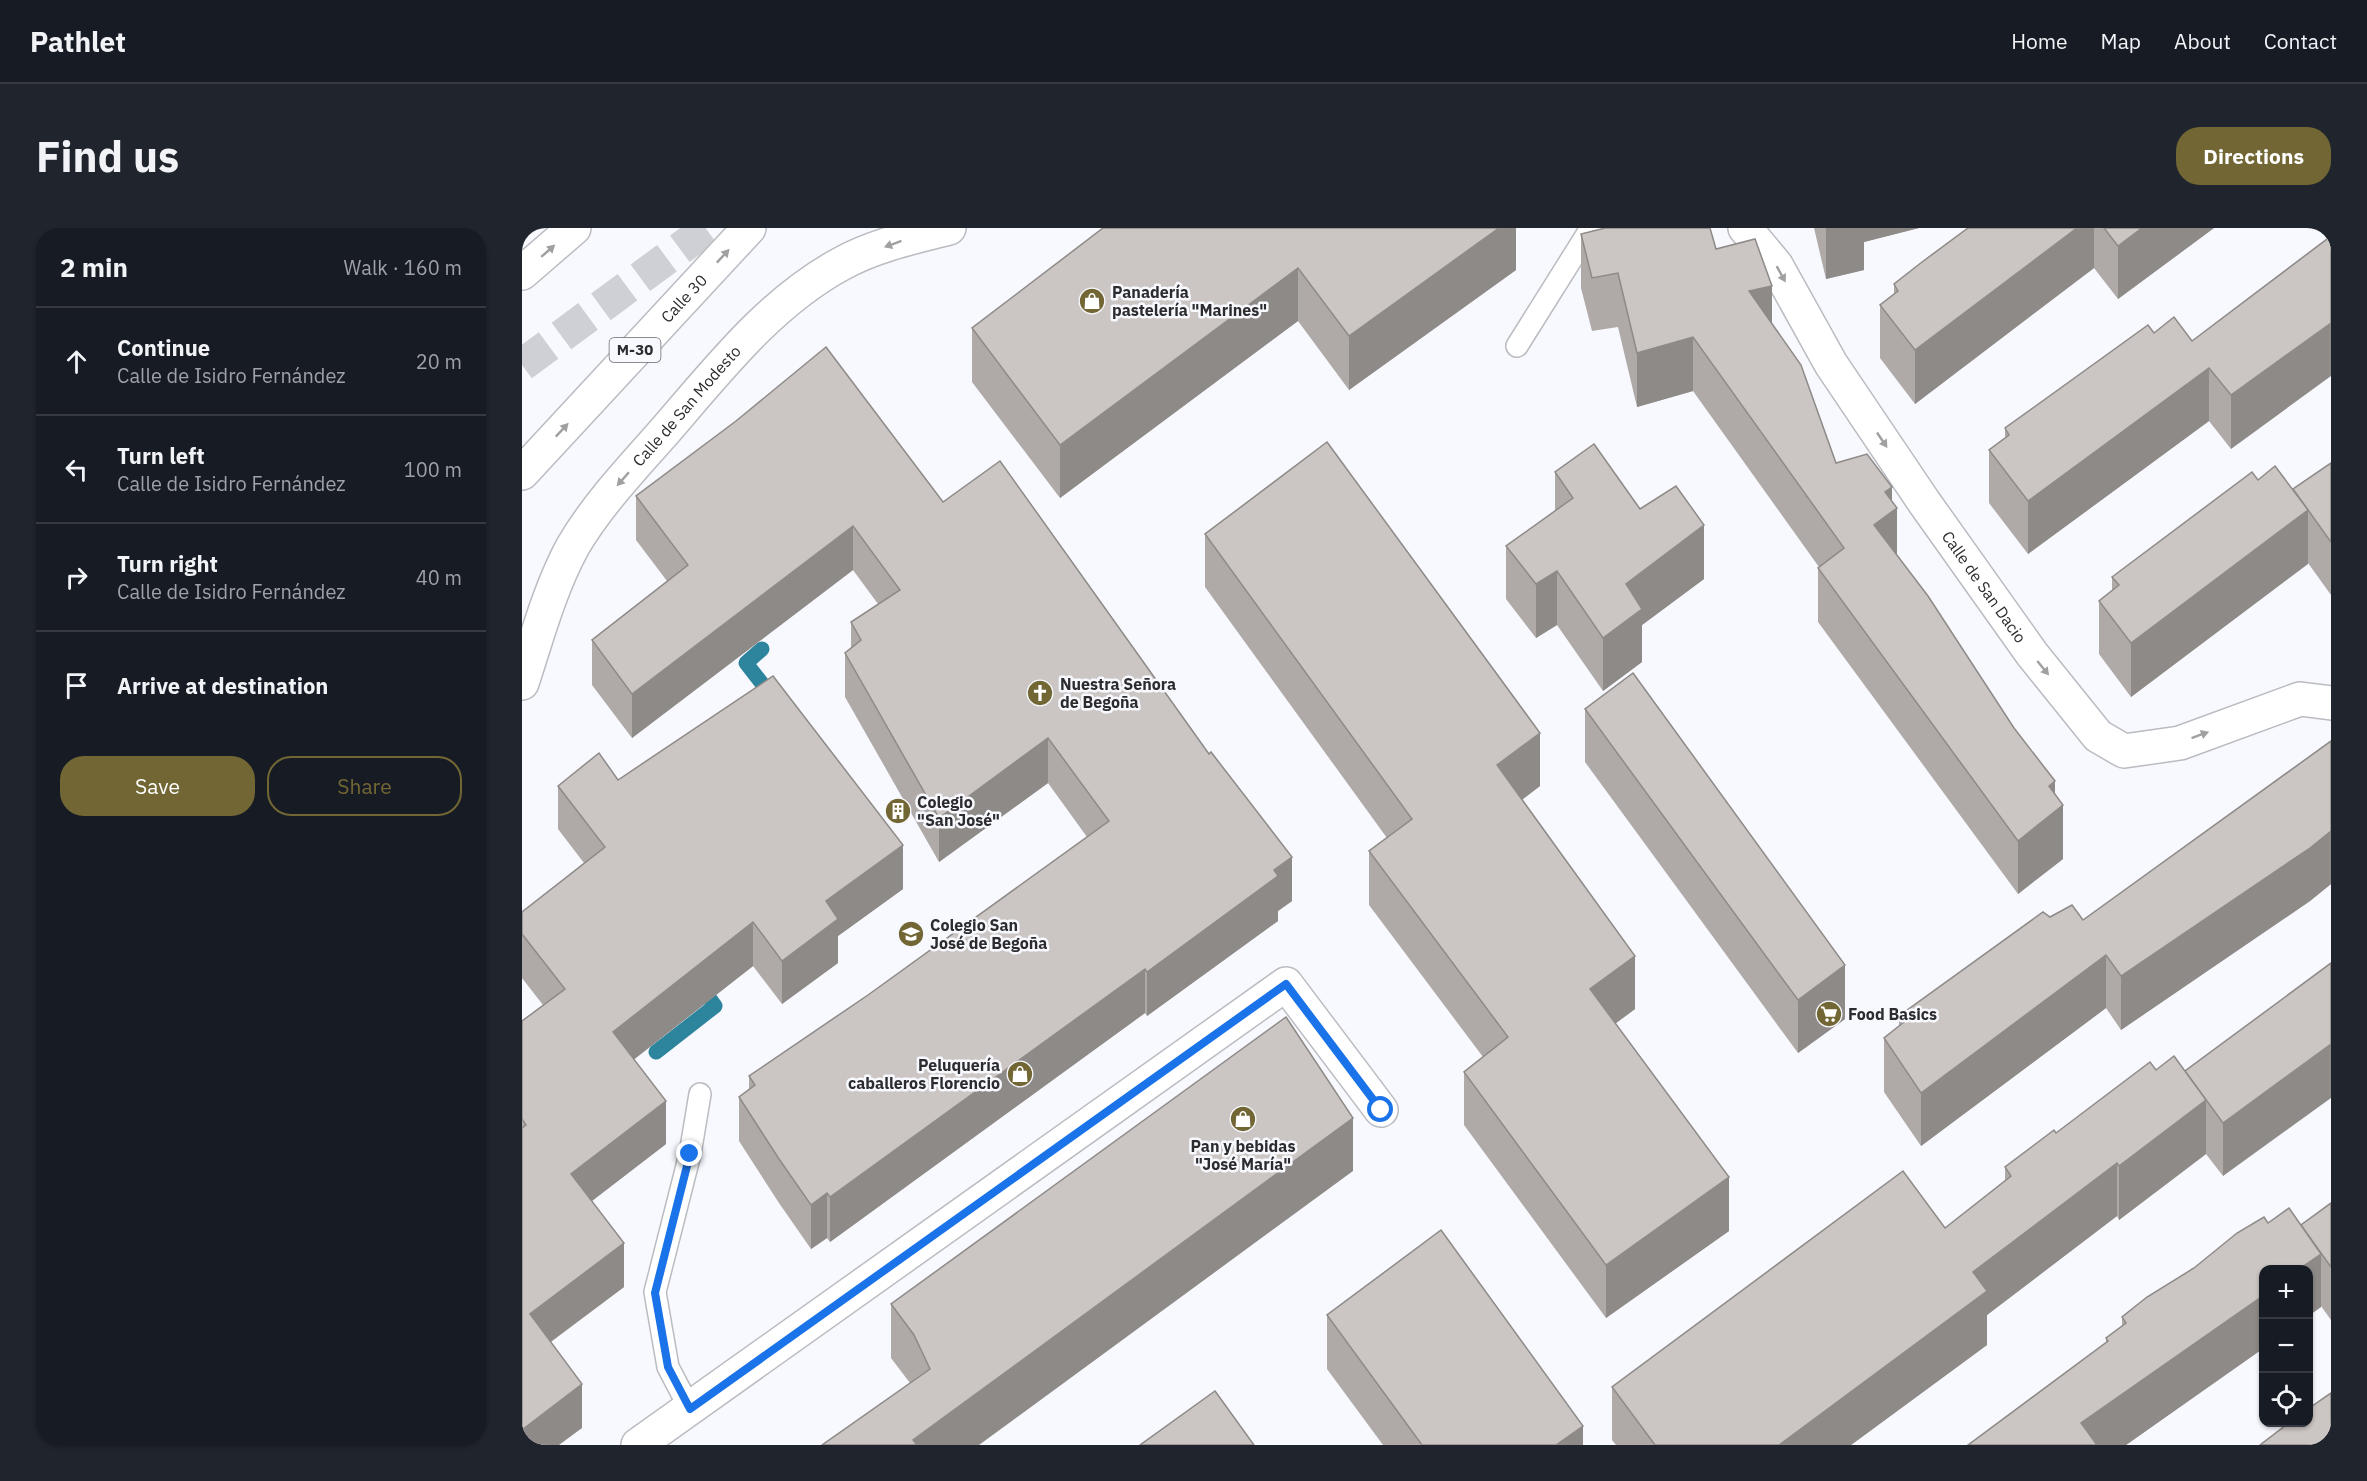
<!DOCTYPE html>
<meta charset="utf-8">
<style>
:root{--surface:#171b24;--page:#20242c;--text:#f1f3f6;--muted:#9ea1a6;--line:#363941;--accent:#726734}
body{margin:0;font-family:"IBM Plex Sans",sans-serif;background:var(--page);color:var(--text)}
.controls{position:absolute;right:18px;bottom:18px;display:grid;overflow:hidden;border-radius:12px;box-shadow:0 2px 4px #0004}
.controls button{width:54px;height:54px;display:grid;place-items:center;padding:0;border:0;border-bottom:2px solid var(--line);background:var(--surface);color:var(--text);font:30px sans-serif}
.stop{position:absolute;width:18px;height:18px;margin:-14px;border:4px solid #1a73e8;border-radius:50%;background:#fff}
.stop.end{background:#1a73e8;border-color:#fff;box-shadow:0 2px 6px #0008}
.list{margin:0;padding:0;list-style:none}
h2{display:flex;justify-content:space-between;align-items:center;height:78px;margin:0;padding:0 24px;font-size:26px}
h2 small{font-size:20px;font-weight:400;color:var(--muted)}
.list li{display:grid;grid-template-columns:39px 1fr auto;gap:18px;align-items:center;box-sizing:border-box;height:108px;padding:0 24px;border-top:2px solid var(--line)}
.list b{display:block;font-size:22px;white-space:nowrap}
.list p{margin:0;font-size:20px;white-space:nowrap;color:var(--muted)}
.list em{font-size:20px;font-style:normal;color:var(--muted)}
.actions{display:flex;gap:12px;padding:18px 24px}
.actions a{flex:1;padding:14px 0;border:2px solid var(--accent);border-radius:24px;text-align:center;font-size:21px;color:var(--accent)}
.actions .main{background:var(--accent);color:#fff}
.icon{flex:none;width:33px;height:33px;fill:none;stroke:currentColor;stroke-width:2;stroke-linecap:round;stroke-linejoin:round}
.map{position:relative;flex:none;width:1809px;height:1217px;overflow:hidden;border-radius:24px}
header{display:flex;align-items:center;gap:36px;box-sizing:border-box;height:84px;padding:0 30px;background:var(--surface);border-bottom:2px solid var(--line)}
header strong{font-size:28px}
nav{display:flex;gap:33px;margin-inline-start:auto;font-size:21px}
.intro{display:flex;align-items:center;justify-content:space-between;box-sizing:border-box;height:144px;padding:0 36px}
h1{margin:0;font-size:42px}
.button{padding:15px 27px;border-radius:24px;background:var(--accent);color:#fff;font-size:21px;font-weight:700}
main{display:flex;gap:36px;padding:0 36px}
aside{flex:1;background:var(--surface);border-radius:24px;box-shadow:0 2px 4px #0004}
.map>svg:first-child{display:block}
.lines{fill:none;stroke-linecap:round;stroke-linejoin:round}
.stream{stroke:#2c859c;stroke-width:15}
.highway-tunnel{stroke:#ced0d5;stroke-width:33;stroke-dasharray:33 16;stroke-linecap:butt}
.lane-casing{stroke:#babcc1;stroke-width:24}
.street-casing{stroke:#babcc1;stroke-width:36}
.highway-casing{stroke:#babcc1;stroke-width:36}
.lane{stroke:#fff;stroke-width:21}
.street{stroke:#fff;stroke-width:33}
.highway{stroke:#fff;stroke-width:33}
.wall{fill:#afa9a8}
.shaded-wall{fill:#8e8a88}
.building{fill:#cbc5c3;stroke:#8e8a88;stroke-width:1.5}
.oneway{fill:#a0a0a1}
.route{stroke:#1a73e8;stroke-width:8}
.labels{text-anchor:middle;stroke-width:5;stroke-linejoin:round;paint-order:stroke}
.shield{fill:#f7f9fe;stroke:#696a6d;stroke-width:1.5}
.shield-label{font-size:15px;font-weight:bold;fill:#2c2c2f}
.poi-label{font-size:16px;font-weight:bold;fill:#2c2c2f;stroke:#f7f9fe;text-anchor:start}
.street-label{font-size:16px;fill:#2c2c2f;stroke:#f7f9fe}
</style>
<header>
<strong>Pathlet</strong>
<nav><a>Home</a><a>Map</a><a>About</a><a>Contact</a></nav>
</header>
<div class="intro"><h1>Find us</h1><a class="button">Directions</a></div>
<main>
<aside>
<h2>2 min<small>Walk · 160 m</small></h2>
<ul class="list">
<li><svg class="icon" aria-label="ahead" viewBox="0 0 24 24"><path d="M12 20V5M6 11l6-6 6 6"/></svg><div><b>Continue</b><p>Calle de Isidro Fernández</p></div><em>20 m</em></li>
<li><svg class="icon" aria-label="left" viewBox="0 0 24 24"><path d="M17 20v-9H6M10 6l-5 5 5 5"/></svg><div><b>Turn left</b><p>Calle de Isidro Fernández</p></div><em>100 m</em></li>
<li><svg class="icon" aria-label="right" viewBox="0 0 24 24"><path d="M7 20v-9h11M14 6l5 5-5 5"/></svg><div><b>Turn right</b><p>Calle de Isidro Fernández</p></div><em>40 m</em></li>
<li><svg class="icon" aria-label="arrive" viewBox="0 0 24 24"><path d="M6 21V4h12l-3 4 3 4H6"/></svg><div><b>Arrive at destination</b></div></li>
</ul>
<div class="actions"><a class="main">Save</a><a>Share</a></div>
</aside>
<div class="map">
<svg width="1809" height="1217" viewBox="0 0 1809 1217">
<rect width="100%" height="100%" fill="#f7f9fe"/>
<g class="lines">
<g class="stream">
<polyline points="240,421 224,435 252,471"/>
<polyline points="134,824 193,778 177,756"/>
</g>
<polyline class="highway-tunnel" points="0,137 186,0"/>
<g class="lane-casing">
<g id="lane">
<polyline points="995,118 1069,0"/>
<polyline points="168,1181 146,1139 133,1064 168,926 178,866"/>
</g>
</g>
<g class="street-casing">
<g id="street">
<path id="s1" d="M 1223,0 L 1254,37 L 1309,136 L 1402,274 L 1510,426 L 1576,508 L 1602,523 L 1658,515 L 1778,471 L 1809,475"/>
<path id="s2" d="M 0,455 C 15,409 28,360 51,318 C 75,277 110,240 142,204 C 195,143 247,75 319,36 C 351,18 391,9 427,0"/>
<polyline points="116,1217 764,756 859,882"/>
</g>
</g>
<g class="highway-casing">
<g id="highway">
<polyline points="0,45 52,0"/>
<path id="s3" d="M 0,245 L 227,0"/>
</g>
</g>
<use href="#lane" class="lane"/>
<use href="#street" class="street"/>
<use href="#highway" class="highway"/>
</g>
<g class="wall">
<polygon points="994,0 994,42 827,162 776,93 538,270 450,154 450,100"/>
<polygon points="1292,0 1397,0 1342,14 1342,42 1304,51"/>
<polygon points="1446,0 1692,0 1596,71 1572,40 1393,176 1358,130 1358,77 1372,66 1372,56"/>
<polygon points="1059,6 1194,21 1250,97 1314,235 1370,272 1375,327 1533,566 1541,631 1496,666 1296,394 1296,340 1297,339 1171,163 1115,179 1096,99 1070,103 1059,60"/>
<polygon points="1809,8 1709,221 1687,193 1506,326 1467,275 1467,222 1483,210 1483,200 1632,105 1670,113"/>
<polygon points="1809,235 1809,367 1786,335 1609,469 1577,426 1577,373 1590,362 1590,349 1736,252 1771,262"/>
<polygon points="1033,244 1118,281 1182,351 1120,397 1120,434 1081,463 1035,397 1014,410 984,371 984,318 1033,283"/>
<polygon points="114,268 421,274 770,673 756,683 756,693 625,788 623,785 308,1014 305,1010 289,1021 257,975 217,913 217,869 227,861 227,848 346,767 565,609 526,555 417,634 323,469 323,425 329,420 329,394 356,376 331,342 110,510 70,457 70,412 145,353 114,312"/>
<polygon points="683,306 1018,558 1000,572 1113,781 1093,796 1207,1003 1084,1090 942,897 942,844 961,829 847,677 847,623 865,610 683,359"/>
<polygon points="1063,481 1323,791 1276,825 1063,534"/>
<polygon points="1809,513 1809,656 1788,673 1599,802 1584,780 1399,918 1362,864 1362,810 1377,798 1377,788 1528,689 1561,692"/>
<polygon points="96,552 381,661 316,708 316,735 260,776 231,738 112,831 144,916 70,973 102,1059 29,1114 60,1200 0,1217 0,793 21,777 0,750 0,684 62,635 36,601 36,558"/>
<polygon points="1809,735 1701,948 1684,926 1597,992 1595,988 1465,1087 1465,1117 1329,1217 1094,1217 1090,1212 1090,1159 1423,1000 1483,953 1483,939 1634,842 1663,844"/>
<polygon points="831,943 388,1155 369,1130 369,1076"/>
<polygon points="1809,975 1809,1092 1799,1078 1799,1079 1604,1217 1446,1217 1584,1115 1584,1110 1600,1098 1600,1089 1746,995 1779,998"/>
<polygon points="805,1087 1061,1217 861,1217 805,1141"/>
</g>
<g class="shaded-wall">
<polygon points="977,0 994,0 994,42 827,162 827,108"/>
<polygon points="1304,0 1397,0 1342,14 1342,42 1304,51"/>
<polygon points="1555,0 1572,0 1572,40 1393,176 1393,122"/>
<polygon points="1620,0 1692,0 1596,71 1596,18"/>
<polygon points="776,40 776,93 538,270 538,217"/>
<polygon points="1250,58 1250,111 1227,63"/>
<polygon points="1809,95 1809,148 1709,221 1709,167"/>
<polygon points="1171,109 1171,163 1115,179 1115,125"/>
<polygon points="1687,140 1687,193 1506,326 1506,273"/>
<polygon points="1370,259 1370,284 1375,280 1375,333 1352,297 1363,264"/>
<polygon points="1786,282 1786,336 1609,469 1609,415"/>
<polygon points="1182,297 1182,351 1120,397 1120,434 1081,463 1081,410 1104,356"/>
<polygon points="331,298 331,342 110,510 110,466"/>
<polygon points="1035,343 1035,397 1014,410 1014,356"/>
<polygon points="1018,505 1018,558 975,590 975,537"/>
<polygon points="526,510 526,555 417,634 417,590"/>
<polygon points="1533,553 1533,584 1541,577 1541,631 1496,666 1496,613 1527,558"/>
<polygon points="1809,603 1809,656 1788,673 1599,802 1599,748"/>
<polygon points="381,617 381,661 316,708 316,735 260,776 260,733 304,673"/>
<polygon points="770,629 770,673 756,683 756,693 625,788 625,744 752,642"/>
<polygon points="231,694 231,738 91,848 91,804"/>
<polygon points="1584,727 1584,780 1399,918 1399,865"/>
<polygon points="1113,728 1113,781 1068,814 1068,761"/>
<polygon points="1323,737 1323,791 1276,825 1276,772"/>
<polygon points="623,741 623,785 308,1014 308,969"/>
<polygon points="1809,816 1809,870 1701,948 1701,895"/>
<polygon points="1684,872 1684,926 1597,992 1597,938"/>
<polygon points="144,873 144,916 49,989 49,946"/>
<polygon points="831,890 831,943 457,1217 391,1217 391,1212"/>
<polygon points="1595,935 1595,988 1465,1087 1465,1117 1329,1217 1257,1217 1451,1044"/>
<polygon points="1207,949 1207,1003 1084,1090 1084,1037"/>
<polygon points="305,965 305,1010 289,1021 289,977"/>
<polygon points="102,1015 102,1059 8,1129 8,1086"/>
<polygon points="1799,1026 1799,1079 1786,1088 1786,1041 1777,1041"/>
<polygon points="1742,1067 1742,1120 1604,1217 1559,1217 1559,1195"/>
<polygon points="60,1156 60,1200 37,1217 0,1217 0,1202"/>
<polygon points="1061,1198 1061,1217 1034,1217"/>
</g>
<g class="building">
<polygon points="581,0 977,0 827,108 776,40 538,217 450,100"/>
<polygon points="1083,0 1188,0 1194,21 1233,11 1250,58 1227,63 1279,137 1314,235 1345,226 1370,259 1363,264 1375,280 1352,297 1406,368 1492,500 1533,553 1527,558 1541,577 1496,613 1296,340 1322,320 1171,109 1115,125 1096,45 1070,50 1059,6"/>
<polygon points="1446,0 1555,0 1393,122 1358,77 1376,63 1372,56 1400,34"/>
<polygon points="1582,0 1620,0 1596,18"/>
<polygon points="1809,8 1809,95 1709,167 1687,140 1506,273 1467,222 1487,207 1483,200 1626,97 1632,105 1652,89 1670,113"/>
<polygon points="304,119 421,274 478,233 687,526 689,524 770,629 752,642 756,648 625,744 623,741 308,969 305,965 289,977 257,931 217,869 233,857 227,848 346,767 587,593 526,510 417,590 323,425 339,412 329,394 378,362 331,298 110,466 70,412 166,337 114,268 214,193"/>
<polygon points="805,214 1018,505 975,537 1113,728 1068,761 1207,949 1084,1037 942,844 986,809 847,623 890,591 683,306"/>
<polygon points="1072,216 1118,281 1154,258 1182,297 1104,356 1120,381 1081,410 1035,343 1014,356 984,318 1051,270 1033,244"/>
<polygon points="1809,235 1809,314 1771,261"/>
<polygon points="1753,238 1786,282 1609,415 1577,373 1597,357 1590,349 1730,244 1736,252"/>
<polygon points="1111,445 1323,737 1276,772 1063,481"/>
<polygon points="251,448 381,617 304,673 316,691 260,733 231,694 91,804 144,873 49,946 102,1015 8,1086 60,1156 0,1202 0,900 4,897 0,891 0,793 43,761 0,706 0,684 83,619 36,558 77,525 96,552"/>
<polygon points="1809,513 1809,603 1788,620 1599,748 1584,727 1399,865 1362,810 1382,794 1377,788 1521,684 1528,689 1550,677 1561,692"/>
<polygon points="1809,735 1809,816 1701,895 1663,843"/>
<polygon points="764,789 831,890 391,1212 395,1217 300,1217 408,1141 392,1107 369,1076"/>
<polygon points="1652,828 1684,872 1597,938 1595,935 1451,1044 1465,1063 1257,1217 1133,1217 1090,1159 1381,943 1423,1000 1489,948 1483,939 1532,902 1534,905 1628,834 1634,842"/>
<polygon points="1809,975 1809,1039 1779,997"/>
<polygon points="1767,980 1799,1026 1777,1041 1742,1041 1742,1067 1559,1195 1575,1217 1446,1217 1586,1113 1584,1110 1604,1095 1600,1089 1625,1069 1672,1040 1715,1005 1742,989 1746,995"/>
<polygon points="919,1002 1061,1198 1034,1217 900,1217 805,1087"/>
<polygon points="693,1163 732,1217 618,1217"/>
<polygon points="1809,1165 1809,1217 1738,1217 1768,1194 1786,1194 1786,1181"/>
</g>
<defs><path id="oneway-solid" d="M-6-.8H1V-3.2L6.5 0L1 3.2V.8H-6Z" transform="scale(1.5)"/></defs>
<g class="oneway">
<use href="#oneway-solid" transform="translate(371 16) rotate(160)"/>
<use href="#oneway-solid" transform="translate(26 23) rotate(-41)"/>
<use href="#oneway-solid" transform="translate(201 28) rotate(-47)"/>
<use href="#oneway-solid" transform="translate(1259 46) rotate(61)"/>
<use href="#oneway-solid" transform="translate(40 202) rotate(-47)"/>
<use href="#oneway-solid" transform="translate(1360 212) rotate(56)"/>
<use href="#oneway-solid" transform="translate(101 251) rotate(131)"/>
<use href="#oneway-solid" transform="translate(1521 440) rotate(51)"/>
<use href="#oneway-solid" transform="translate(1678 507) rotate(-20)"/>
</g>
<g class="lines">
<polyline class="route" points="168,926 133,1065 146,1139 168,1181 764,756 859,882"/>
</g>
<defs>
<g id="shop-disc" transform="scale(1.35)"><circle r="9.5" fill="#726734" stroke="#f7f9fe"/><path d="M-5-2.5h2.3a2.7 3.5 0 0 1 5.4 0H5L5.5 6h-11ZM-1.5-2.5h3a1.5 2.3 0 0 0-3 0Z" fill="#fff"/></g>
<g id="church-disc" transform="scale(1.35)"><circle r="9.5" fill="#726734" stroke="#f7f9fe"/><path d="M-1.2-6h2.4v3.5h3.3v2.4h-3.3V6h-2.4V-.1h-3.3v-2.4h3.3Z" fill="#fff"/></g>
<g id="building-disc" transform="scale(1.35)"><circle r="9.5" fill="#726734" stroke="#f7f9fe"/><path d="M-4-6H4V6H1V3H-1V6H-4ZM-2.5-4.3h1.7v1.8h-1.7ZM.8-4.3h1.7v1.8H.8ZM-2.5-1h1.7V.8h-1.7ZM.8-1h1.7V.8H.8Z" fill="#fff"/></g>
<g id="school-disc" transform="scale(1.35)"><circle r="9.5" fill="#726734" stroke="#f7f9fe"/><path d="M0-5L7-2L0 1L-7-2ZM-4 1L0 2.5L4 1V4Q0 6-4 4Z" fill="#fff"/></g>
<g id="supermarket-disc" transform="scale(1.35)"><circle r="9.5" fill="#726734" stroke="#f7f9fe"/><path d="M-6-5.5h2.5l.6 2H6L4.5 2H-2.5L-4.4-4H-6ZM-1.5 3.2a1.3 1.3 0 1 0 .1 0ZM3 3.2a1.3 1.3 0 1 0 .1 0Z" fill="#fff"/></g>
</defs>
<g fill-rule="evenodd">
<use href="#shop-disc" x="570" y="73"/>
<use href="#church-disc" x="518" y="465"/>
<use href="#building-disc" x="376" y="583"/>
<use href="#school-disc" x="389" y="706"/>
<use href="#supermarket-disc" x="1307" y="786"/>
<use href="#shop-disc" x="498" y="846"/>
<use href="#shop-disc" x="721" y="891"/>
</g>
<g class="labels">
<rect class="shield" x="87.5" y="110" width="51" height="24" rx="4.5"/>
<g class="shield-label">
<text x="113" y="127">M-30</text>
</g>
<g class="poi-label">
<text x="590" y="70">Panadería<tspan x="590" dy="18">pastelería "Marines"</tspan></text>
<text x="538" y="462">Nuestra Señora<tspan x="538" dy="18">de Begoña</tspan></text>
<text x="395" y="580">Colegio<tspan x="395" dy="18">"San José"</tspan></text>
<text x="408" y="703">Colegio San<tspan x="408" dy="18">José de Begoña</tspan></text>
<text x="1326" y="792">Food Basics</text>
<text x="478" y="843" text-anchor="end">Peluquería<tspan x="478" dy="18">caballeros Florencio</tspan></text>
<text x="721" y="924" text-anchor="middle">Pan y bebidas<tspan x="721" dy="18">"José María"</tspan></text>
</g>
<g class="street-label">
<text dy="6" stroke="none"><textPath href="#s3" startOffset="238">Calle 30</textPath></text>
<text dy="6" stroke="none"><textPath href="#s2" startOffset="327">Calle de San Modesto</textPath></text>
<text dy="6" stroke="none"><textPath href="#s1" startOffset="432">Calle de San Dacio</textPath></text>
</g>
</g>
</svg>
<div class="controls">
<button>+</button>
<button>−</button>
<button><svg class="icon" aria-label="locate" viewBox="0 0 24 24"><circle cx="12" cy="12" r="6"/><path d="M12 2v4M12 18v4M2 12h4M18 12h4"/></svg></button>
</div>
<div class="stop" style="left:859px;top:882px"></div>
<div class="stop end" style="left:168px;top:926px"></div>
</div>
</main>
